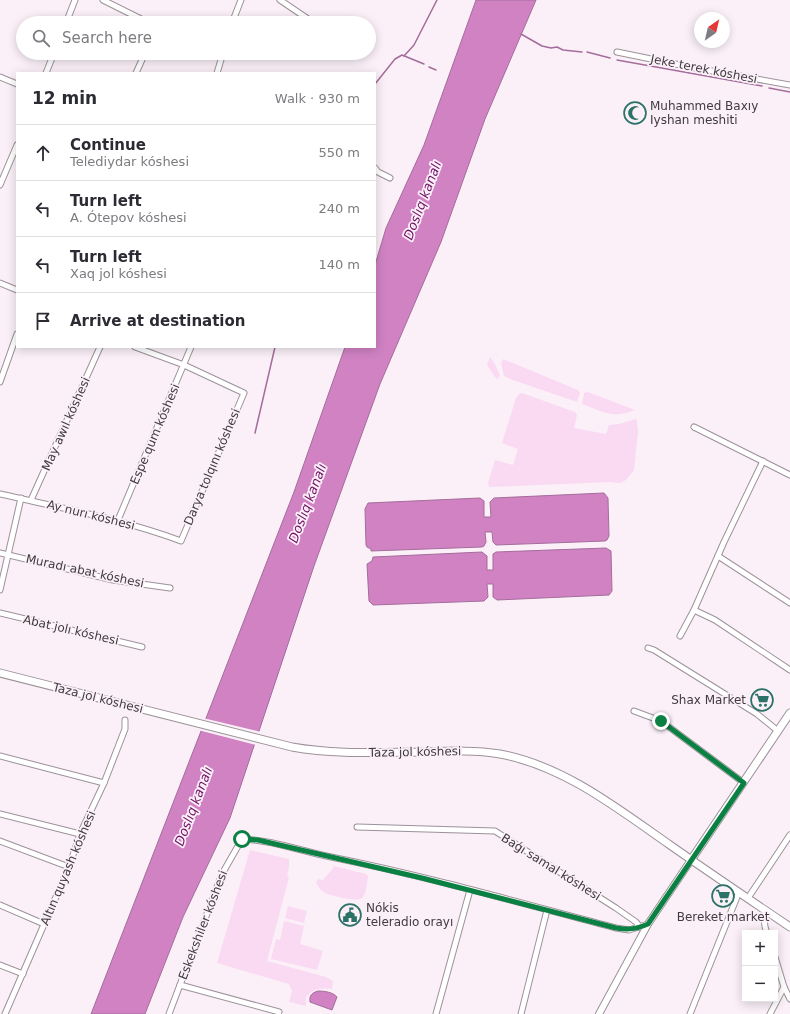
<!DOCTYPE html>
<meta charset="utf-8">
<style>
:root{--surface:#fff;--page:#f7f7f7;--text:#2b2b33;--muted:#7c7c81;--line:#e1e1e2}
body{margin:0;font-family:"DejaVu Sans",sans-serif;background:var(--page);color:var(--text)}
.controls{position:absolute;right:12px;bottom:12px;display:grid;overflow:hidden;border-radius:0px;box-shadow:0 2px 10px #0003}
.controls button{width:36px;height:36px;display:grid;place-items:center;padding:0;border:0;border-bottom:1px solid var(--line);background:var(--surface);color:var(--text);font:20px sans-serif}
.compass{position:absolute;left:694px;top:12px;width:36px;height:36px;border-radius:50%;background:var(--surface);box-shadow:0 2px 10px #0003;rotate:34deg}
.stop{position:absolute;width:12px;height:12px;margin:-9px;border:3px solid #0b8043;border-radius:50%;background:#fff}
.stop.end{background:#0b8043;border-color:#fff;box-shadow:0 1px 4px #0008}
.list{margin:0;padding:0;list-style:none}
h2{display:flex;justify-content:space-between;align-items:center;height:52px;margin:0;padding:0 16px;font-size:17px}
h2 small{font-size:13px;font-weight:400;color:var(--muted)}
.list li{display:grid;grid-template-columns:26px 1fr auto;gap:12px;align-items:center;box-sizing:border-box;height:56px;padding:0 16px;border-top:1px solid var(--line)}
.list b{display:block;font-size:15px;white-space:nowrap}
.list p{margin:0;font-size:13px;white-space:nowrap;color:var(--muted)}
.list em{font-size:13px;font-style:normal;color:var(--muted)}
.icon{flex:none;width:22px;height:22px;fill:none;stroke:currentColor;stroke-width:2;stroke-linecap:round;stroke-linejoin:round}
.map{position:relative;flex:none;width:790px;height:1014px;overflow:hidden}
.search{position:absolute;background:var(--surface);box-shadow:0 2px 10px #0003;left:16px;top:16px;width:360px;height:44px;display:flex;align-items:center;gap:10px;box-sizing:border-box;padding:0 14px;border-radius:22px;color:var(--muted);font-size:15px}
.panel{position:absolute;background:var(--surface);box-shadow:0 2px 10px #0003;left:16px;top:72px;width:360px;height:276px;border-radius:0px}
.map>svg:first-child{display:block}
.green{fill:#fad9f3}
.water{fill:#d082c3;stroke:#a46d9b}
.pier{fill:#fbf0f8}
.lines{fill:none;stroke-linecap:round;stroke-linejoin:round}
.stream{stroke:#a46d9b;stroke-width:1.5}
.minor-casing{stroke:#9c9299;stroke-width:7}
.tertiary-casing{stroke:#9c9299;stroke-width:8}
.secondary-casing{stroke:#9c9299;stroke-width:9}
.minor{stroke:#fff;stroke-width:5}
.tertiary{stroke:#fff;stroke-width:6}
.secondary{stroke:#fff;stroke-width:7}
.route{stroke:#0b8043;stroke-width:5}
.labels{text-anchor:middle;stroke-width:3.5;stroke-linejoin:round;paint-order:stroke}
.street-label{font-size:12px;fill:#3f3b3e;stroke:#fbf0f8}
.poi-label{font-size:12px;fill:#3f3b3e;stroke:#fbf0f8;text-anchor:start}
.water-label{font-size:13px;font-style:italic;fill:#6e0e64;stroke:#fbf0f8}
</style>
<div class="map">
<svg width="790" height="1014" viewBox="0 0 790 1014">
<rect width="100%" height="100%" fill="#fbf0f8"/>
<g class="green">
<polygon points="490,357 495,364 500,375 498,379 495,377 487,365"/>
<polygon points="503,359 578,390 580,393 577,402 510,379 504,376 501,363"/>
<path d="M 588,392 L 635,410 C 612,419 604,412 582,404 L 584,393 Z"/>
<polygon points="522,393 575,412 577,415 574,428 606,434 609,425 619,424 636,419 637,421 638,432 634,470 626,480 620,483 609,482 489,487 488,483 495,460 513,465 518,449 502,443 516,398 519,394"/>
<path d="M 250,850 L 289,859 L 289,867 L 287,876 L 289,877 L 267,961 L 326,977 L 333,981 L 332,989 C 321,988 314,988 306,997 L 306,1006 L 289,1002 L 292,991 L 289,984 L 217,963 Z"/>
<path d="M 334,866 L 366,874 L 368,876 C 367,882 367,893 362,898 C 357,903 327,895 322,891 C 320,889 318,886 316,883 L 318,879 L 323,880 C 327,875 332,871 334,866 Z"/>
<polygon points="288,906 307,911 304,923 285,918"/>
<polygon points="284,921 304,926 300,944 323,951 317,970 271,959 276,939 280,940"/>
</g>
<g class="water">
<polygon points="476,0 536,0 485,119 441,242 380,384 314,566 230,818 183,917 145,1014 91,1014 294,492 345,347 375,347 375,265 386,228 424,145"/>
<polygon points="604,493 608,498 609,536 607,540 605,541 496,545 493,542 492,532 485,532 486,542 484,546 482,547 371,551 371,549 367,547 366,545 365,509 368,503 480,498 484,501 484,517 491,517 490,502 494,498"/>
<polygon points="606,548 611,551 612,591 609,595 497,600 493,597 493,584 487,584 488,597 484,601 373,605 369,601 367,564 372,561 373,557 482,552 487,556 487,570 493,570 493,554 496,552"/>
<path d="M 318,991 C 324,991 333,992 337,997 L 332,1010 L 310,1002 C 309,995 312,993 318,991 Z"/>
</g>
<polygon class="pier" points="203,718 261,732 256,745 198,730"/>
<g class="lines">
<g class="stream">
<polyline points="521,34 542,46 551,48 557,47 563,50 582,52"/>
<polyline points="587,52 610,58"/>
<polyline points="404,56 414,45 437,0"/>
<polyline points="617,60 762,86"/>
<polyline points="429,67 436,70"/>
<polyline points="375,84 395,59 402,55 424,64"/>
<polyline points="769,88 790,92"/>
<polyline points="255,433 275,347"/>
</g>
<g class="minor-casing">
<g id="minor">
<polyline points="103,0 149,23"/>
<polyline points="280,0 314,23"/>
<polyline points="66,23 75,0"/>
<polyline points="232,23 241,0"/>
<polyline points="617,52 690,67 790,85"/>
<polyline points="46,73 54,53"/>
<polyline points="136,73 145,53"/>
<polyline points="217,73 223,53"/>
<polyline points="0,77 17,84"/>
<polyline points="375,168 378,172 390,178"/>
<polyline points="0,185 17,145"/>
<polyline points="0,283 17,290"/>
<polyline points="0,382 17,334"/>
<polyline points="694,427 790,475"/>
<path d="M 0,494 C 61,508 122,519 181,541 L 244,393 L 184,365 L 135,347"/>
<polyline points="31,500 100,347"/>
<polyline points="118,520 191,347"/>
<polyline points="0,553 113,580 170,588"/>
<polyline points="718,556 790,603"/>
<polyline points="0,590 21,498"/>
<polyline points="694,610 715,620 790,670"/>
<polyline points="0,613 142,647"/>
<polyline points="680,636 694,610 724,542 763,461"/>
<polyline points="648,648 654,650 757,714 778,731"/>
<polyline points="634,711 661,721 744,783"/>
<polyline points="0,756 104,783"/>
<polyline points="0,814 80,834"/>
<polyline points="357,827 495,831 616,908 636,922 640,927"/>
<polyline points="0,841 69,867"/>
<polyline points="748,898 790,835"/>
<polyline points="0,905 44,924"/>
<path d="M 767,933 C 764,925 763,919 767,911"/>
<polyline points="775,957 784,987 790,999"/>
<polyline points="0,965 23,974"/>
<polyline points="180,985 279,1012"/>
<polyline points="5,1014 69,867 80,834 104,783 125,729 125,720"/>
<path d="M 169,1014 L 222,874 L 242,839 C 272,840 301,851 331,857 C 426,876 521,903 616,928 L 629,930 L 648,924"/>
<polyline points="436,1014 470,890"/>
<polyline points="521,1014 547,910"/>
<polyline points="690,1014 739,892"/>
<polyline points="770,1014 784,987"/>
</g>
</g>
<g class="tertiary-casing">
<polyline id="tertiary" points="599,1014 648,924 691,860"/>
</g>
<g class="secondary-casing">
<g id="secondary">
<path d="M 0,673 L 292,747 C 337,755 382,752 428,752 C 452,751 476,750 500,754 C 564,766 617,808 670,845 C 710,873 750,900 790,927"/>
<polyline points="691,860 790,713"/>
</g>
</g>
<use href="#minor" class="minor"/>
<use href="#tertiary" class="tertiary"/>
<use href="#secondary" class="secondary"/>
</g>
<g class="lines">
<path class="route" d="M 242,839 L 258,840 L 422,878 L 616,928 C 629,930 636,929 648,924 L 744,783 L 661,721"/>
</g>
<defs>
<g id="mosque-ring" transform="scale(1.15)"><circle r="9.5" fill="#fbf0f8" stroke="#2b7269" stroke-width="1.5"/><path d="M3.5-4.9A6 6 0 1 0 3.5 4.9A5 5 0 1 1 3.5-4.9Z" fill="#2b7269"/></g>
<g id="supermarket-ring" transform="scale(1.15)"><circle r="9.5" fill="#fbf0f8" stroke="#2b7269" stroke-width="1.5"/><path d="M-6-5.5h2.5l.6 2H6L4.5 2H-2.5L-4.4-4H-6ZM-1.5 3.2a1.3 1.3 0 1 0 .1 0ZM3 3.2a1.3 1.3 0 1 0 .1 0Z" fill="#2b7269"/></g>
<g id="civic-ring" transform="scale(1.15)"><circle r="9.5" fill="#fbf0f8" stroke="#2b7269" stroke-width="1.5"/><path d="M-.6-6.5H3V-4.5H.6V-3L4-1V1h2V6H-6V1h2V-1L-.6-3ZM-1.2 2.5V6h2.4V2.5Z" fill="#2b7269"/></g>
</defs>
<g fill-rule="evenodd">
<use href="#mosque-ring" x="635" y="113"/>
<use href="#supermarket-ring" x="762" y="700"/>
<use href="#supermarket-ring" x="723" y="896"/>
<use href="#civic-ring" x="350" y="915"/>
</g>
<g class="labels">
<g class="street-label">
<text transform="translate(704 69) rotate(11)" y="4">Jeke terek kóshesi</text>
<text transform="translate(66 424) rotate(-66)" y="4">May awıl kóshesi</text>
<text transform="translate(155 434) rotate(-67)" y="4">Espe qum kóshesi</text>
<text transform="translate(212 467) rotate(-67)" y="4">Darya tolqını kóshesi</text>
<text transform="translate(91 515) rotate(14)" y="4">Ay nurı kóshesi</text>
<text transform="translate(85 571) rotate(12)" y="4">Muradı abat kóshesi</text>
<text transform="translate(71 630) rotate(13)" y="4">Abat jolı kóshesi</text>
<text transform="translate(98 698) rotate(14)" y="4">Taza jol kóshesi</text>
<text transform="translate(415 752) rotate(-1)" y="4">Taza jol kóshesi</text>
<text transform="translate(551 867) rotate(32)" y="4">Baǵı samal kóshesi</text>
<text transform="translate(68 868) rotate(-67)" y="4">Altın quyash kóshesi</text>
<text transform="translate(203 925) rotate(-69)" y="4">Eskekshiler kóshesi</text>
</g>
<g class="poi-label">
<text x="650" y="110">Muhammed Baxıy<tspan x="650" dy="14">Iyshan meshiti</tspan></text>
<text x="746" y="704" text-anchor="end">Shax Market</text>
<text x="366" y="912">Nókis<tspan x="366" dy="14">teleradio orayı</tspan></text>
<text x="723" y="921" text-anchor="middle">Bereket market</text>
</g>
<g class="water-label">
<text transform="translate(422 200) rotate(-69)" y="5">Doslıq kanalı</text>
<text transform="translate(307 503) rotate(-69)" y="5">Doslıq kanalı</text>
<text transform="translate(193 806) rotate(-69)" y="5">Doslıq kanalı</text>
</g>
</g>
</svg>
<div class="controls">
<button>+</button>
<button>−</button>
</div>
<svg class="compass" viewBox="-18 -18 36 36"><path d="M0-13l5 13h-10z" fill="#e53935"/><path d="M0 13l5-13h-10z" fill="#7c7c81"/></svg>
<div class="stop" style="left:242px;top:839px"></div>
<div class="stop end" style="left:661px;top:721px"></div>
<div class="search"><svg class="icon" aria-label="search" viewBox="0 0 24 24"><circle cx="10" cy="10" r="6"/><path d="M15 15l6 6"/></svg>Search here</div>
<section class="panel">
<h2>12 min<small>Walk · 930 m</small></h2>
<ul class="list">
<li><svg class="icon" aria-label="ahead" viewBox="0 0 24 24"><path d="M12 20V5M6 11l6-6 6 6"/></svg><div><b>Continue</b><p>Telediydar kóshesi</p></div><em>550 m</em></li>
<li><svg class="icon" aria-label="left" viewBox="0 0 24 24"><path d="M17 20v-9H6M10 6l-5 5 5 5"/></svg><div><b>Turn left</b><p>A. Ótepov kóshesi</p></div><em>240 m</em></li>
<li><svg class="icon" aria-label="left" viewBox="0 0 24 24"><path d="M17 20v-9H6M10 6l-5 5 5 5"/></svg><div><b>Turn left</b><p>Xaq jol kóshesi</p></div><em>140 m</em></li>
<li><svg class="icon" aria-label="arrive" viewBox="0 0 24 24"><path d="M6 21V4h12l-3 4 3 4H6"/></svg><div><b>Arrive at destination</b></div></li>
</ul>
</section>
</div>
